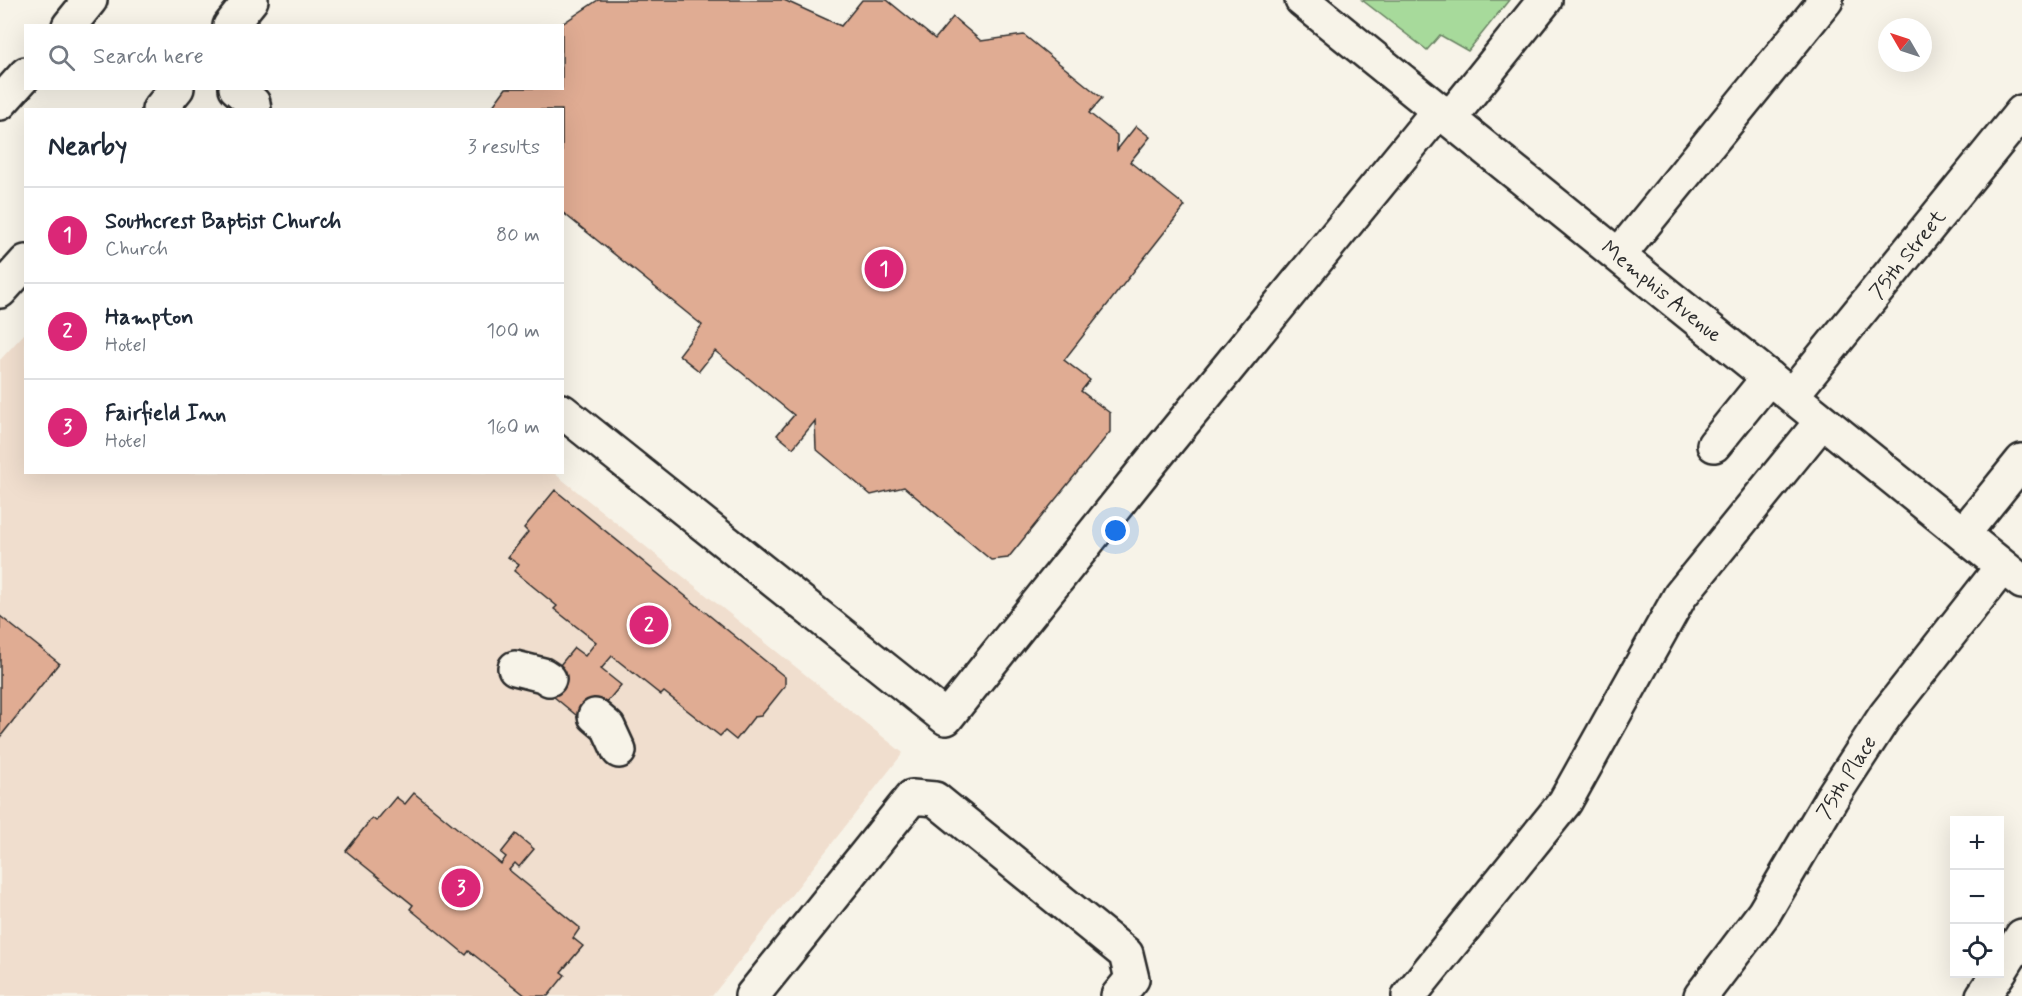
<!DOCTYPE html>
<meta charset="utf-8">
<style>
:root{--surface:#fff;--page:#f6f6f7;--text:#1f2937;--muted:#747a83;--line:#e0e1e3;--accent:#db2777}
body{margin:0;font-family:Mynerve,sans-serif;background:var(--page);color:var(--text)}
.controls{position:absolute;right:18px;bottom:18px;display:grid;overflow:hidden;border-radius:0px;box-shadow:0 6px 24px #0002}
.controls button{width:54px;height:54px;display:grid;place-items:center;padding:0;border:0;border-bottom:2px solid var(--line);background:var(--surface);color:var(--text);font:30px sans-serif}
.compass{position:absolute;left:1878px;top:18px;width:54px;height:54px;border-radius:50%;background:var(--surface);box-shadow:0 6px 24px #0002;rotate:309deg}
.you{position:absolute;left:1116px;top:531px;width:21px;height:21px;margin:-15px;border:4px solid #fff;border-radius:50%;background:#1a73e8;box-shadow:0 0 0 9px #1a73e833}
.badge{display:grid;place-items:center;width:39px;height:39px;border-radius:50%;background:var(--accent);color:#fff;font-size:20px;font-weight:700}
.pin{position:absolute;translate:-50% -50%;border:3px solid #fff;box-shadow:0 2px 6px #0006}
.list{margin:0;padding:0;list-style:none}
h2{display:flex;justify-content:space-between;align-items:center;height:78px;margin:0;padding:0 24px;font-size:26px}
h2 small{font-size:20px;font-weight:400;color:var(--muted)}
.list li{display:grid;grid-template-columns:39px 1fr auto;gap:18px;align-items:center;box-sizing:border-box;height:96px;padding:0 24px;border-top:2px solid var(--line)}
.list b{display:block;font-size:22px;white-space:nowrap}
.list p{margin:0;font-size:20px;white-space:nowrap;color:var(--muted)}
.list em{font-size:20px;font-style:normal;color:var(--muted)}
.icon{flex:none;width:33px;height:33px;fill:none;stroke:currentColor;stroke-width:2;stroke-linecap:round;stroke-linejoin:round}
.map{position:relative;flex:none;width:2022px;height:996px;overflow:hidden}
.search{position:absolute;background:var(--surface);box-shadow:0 6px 24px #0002;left:24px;top:24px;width:540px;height:66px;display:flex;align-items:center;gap:15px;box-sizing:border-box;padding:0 21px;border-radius:0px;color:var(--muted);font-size:22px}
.panel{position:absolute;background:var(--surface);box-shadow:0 6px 24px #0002;left:24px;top:108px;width:540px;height:366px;border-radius:0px}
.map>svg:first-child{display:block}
.built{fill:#f0dece}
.green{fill:#a7da9b;stroke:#698263;stroke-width:1.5}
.building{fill:#e0ac93;stroke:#2b2b2b;stroke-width:1.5}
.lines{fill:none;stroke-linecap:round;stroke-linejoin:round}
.minor-casing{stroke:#2b2b2b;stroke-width:38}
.major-casing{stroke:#2b2b2b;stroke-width:38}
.highway-casing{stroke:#2b2b2b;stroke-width:38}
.minor{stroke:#f7f3e8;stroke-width:33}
.major{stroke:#f7f3e8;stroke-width:33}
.highway{stroke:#f7f3e8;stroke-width:33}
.labels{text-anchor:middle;stroke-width:4.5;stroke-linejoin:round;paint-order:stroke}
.street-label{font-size:21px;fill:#2b2b2b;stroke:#f7f3e8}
</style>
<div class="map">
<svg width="2022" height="996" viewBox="0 0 2022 996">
<rect width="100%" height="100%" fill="#f7f3e8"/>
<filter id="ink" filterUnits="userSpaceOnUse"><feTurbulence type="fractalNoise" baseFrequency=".0167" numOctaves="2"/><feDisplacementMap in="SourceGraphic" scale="12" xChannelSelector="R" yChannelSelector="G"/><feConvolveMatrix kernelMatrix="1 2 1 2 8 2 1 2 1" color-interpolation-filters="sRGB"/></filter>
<g filter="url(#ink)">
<polygon class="built" points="25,333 26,472 554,473 903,753 712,996 0,996 0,360"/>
<polygon class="green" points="1362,0 1509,0 1468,51 1440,35 1427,50"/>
<g class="building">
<polygon points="598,0 784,0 841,26 862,0 887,0 935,39 953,17 981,41 1024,35 1102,98 1089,113 1117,135 1117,150 1136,126 1150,137 1130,162 1185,206 1064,360 1090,380 1081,391 1110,413 1110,432 1008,558 991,560 904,487 871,495 816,449 815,421 793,448 777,435 794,415 715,351 699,371 679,355 702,325 562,212 562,110 490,110 506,88 562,88 562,26 559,26"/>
<polygon points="555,490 785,677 785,686 761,716 754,717 736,740 725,731 720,736 664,692 661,695 612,656 601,669 621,685 588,725 542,687 574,648 585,656 596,642 554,609 557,606 514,571 519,565 508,557 528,532 524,528"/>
<polygon points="0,616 59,663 0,737"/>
<polygon points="414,793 501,864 506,857 501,853 516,834 534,849 519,867 515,863 509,870 580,928 573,938 583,946 561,972 565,975 548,996 526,996 469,951 466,955 410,909 413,905 346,851 372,818 376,821 396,797 405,804"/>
</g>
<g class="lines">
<g class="minor-casing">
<g id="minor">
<polyline points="1302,0 2022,582"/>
<polyline points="236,88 253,103 254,110"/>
<polyline points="1450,118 1545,0"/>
<polyline points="1619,255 1826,0"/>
<polyline points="1792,395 2022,112"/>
<polyline points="562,411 946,718 1151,462 1439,110"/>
<polyline points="1714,445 1769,377"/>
<polyline points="1963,534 2022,461"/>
<polyline points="515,668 543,675 549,679"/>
<polyline points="595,716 608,727 619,751"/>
<polyline points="2000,971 2022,936"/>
<polyline points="752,996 912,797 935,799 1126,954 1132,979 1118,996"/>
<polyline points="1409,996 1565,802 1680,596 1822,421"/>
<polyline points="1701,996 1764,913 1831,799 1885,716 2002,567"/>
<polyline points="1983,996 1998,974"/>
</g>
</g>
<g class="major-casing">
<g id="major">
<polyline points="230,26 251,0"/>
<polyline points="159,110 177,88"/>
<polyline points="0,291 26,262"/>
</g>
</g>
<g class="highway-casing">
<g id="highway">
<polyline points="69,26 90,0"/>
<polyline points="0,103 26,74"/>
</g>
</g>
<use href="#minor" class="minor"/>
<use href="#major" class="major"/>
<use href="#highway" class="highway"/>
</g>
</g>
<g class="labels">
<g class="street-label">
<text transform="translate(1907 254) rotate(-51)" y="7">75th Street</text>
<text transform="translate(1662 291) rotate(39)" y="7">Memphis Avenue</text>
<text transform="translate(1846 777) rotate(-58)" y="7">75th Place</text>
</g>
</g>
</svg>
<div class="controls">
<button>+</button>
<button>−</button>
<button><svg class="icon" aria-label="locate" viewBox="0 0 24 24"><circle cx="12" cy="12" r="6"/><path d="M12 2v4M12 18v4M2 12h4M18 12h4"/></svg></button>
</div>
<svg class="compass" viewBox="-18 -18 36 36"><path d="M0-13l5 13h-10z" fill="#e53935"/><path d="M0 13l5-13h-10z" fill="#747a83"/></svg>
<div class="you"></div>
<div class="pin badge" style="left:884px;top:269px">1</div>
<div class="pin badge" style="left:649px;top:625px">2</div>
<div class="pin badge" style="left:461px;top:888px">3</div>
<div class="search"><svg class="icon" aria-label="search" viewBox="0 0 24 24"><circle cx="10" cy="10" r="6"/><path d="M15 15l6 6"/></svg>Search here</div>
<section class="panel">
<h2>Nearby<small>3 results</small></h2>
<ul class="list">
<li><span class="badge">1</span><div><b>Southcrest Baptist Church</b><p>Church</p></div><em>80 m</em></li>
<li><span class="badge">2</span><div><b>Hampton</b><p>Hotel</p></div><em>100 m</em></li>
<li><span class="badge">3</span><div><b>Fairfield Inn</b><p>Hotel</p></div><em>160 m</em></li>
</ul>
</section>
</div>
